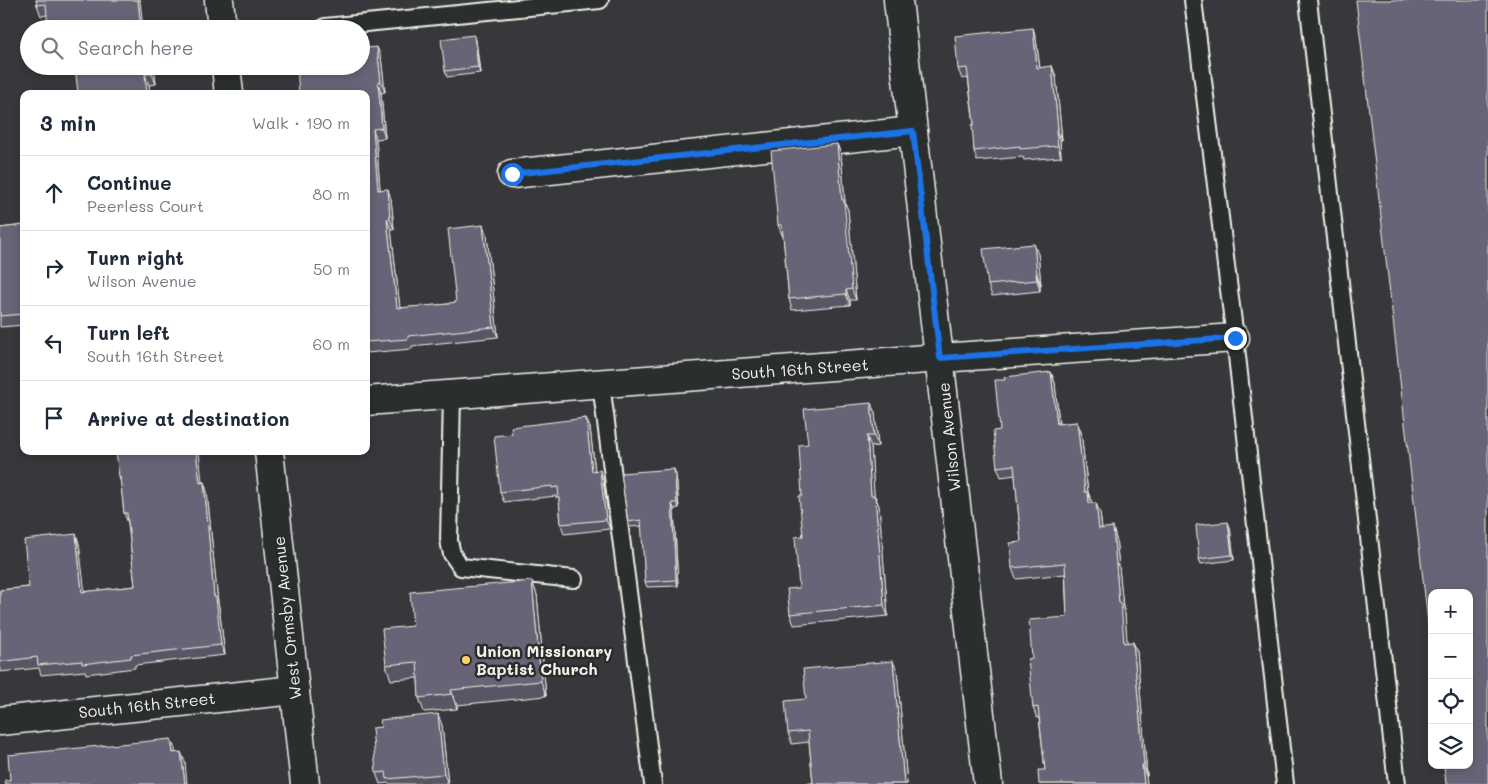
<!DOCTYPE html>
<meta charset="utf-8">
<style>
:root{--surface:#fff;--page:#f2f2f3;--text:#1f2937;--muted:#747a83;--line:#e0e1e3}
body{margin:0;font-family:Mali,sans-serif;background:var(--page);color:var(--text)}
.controls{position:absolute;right:15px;bottom:15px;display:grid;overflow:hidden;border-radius:10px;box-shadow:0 2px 8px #0003}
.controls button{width:45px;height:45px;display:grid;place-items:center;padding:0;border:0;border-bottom:1px solid var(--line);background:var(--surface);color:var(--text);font:25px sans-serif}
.stop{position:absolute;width:15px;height:15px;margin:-11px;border:4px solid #1a73e8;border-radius:50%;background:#fff}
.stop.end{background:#1a73e8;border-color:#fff;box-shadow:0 1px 5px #0008}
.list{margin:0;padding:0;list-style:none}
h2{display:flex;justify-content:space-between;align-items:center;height:65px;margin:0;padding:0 20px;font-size:21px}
h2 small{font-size:16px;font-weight:400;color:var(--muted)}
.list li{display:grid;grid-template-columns:32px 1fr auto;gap:15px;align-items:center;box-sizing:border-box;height:75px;padding:0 20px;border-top:1px solid var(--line)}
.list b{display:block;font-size:19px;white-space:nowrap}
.list p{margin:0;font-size:16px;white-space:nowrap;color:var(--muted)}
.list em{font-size:16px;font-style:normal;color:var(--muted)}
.icon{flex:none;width:28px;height:28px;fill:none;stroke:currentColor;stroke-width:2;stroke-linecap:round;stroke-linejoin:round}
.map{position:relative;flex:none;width:1488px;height:784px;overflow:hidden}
.search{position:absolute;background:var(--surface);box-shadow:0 2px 8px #0003;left:20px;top:20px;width:350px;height:55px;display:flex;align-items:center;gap:12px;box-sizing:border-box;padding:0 18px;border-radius:28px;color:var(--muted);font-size:19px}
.panel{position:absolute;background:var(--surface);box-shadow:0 2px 8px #0003;left:20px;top:90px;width:350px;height:365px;border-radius:10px}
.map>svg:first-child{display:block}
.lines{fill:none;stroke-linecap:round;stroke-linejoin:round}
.lane-casing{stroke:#f4f1e8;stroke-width:20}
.street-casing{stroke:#f4f1e8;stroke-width:31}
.lane{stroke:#2a2d2e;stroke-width:16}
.street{stroke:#2a2d2e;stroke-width:28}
.wall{fill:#595665;stroke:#f4f1e8}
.shaded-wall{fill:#484653;stroke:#f4f1e8}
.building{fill:#676476;stroke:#f4f1e8}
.route{stroke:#1a73e8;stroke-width:6}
.poi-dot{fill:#ffd166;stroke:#2a2d2e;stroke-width:2}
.labels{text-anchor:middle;stroke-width:5;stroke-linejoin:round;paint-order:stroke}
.street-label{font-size:16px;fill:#f4f1e8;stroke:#2a2d2e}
.poi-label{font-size:16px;font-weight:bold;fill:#f4f1e8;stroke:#2a2d2e;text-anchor:start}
</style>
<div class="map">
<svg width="1488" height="784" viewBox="0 0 1488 784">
<rect width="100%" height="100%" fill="#36383c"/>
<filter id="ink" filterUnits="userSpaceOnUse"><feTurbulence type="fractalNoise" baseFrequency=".02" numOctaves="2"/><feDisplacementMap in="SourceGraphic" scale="10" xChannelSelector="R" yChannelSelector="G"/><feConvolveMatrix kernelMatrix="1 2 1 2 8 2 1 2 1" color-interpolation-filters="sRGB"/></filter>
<g filter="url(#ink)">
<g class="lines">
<g class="lane-casing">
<g id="lane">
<polyline points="1193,0 1235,338 1285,784"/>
<polyline points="1308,0 1397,784"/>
<polyline points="325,27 600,0"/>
<polyline points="601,384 653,784"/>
<polyline points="452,395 449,541 452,554 461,567 574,579"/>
</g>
</g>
<g class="street-casing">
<g id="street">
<polyline points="219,0 222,29"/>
<polyline points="898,0 988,784"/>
<polyline points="226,66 229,94"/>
<polyline points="512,174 913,131"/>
<polyline points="366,401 940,358 1235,338"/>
<polyline points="269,451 305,784"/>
<polyline points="0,721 295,690"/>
</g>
</g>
<use href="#lane" class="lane"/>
<use href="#street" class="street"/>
</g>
<g class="wall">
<polygon points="36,0 140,0 41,16 37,5"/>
<polygon points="1033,28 1036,39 1040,68 1052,66 1056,77 1062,140 1060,140 1061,157 1024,160 1023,157 977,161 974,151 974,124 968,78 962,79 958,69"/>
<polygon points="474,35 476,40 480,73 447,77 445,71"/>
<polygon points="365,44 367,48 381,57 385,92 381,93 385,138 376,139 380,190 391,199 394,229 391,229 400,308 449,304 456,302 487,236 498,337 412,346 412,349 366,353 366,94"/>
<polygon points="154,66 156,84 149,85 150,94 78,94"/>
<polygon points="837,144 841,154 845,203 848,210 856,300 850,300 850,305 792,310 789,299 783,235 782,235 778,225"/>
<polygon points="24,225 24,325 0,327 0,228"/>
<polygon points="1038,254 1041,285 1040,285 1040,291 992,296 988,285"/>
<polygon points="1051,372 1055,383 1059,424 1077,422 1081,432 1088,492 1092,503 1100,513 1102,528 1116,538 1123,607 1125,614 1127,643 1133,642 1137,652 1147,776 1146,776 1147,784 1039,784 1045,770 1039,718 1037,718 1033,708 1032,658 1067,617 1065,574 1016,579 1012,568 1021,542 1015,475 1001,477 997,467 1005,380"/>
<polygon points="875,413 878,446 871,447 874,496 875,496 879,506 888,616 794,625 790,614 799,588 803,536 802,496 808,444"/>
<polygon points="586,418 590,428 595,471 603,480 610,529 564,534 561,524 559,497 556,498 556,496 504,502 500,492 512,434"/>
<polygon points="676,474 679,508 674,509 678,586 647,587 645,582 642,526 630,527 628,522"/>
<polygon points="119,477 204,482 207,492 218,603 219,607 225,655 135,665 135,668 86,674 85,671 41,675 39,668 0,672 0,590 29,587 76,534 79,544 84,592 135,586 128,523 124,513 121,483"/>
<polygon points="1230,527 1234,560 1201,564 1199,559"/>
<polygon points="532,581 537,595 546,696 457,705 457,709 424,712 419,698 418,678 391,680 386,665 413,626"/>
<polygon points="897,671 907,784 803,784 813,783 809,742 792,744 788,733 806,699"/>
<polygon points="442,725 448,784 389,784 388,783 380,784 376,773"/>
</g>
<g class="shaded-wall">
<polygon points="138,0 140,0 143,29 141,29"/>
<polygon points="1033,28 1036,39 1041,78 1037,68"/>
<polygon points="474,35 476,40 480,73 478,67"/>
<polygon points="377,47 381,57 385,92 381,82"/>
<polygon points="151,66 154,66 156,84 152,74"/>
<polygon points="1052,66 1056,77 1062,140 1058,129"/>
<polygon points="145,74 149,85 150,94 147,94"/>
<polygon points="378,82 381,93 385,138 382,128"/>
<polygon points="373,129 376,139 381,200 378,190"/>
<polygon points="1056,130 1060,140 1061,157 1058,146"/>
<polygon points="837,144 841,154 845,203 848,210 856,300 852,289 842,200"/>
<polygon points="388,189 391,199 394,229 390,219"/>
<polygon points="387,219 391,229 401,318 397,308"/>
<polygon points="483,225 487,236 498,337 494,327"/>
<polygon points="1034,244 1038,254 1041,285 1037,274"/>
<polygon points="1036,274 1040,285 1040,291 1037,280"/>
<polygon points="846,290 850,300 850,305 846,294"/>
<polygon points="1051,372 1055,383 1060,435 1057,424"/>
<polygon points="871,403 875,413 878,446 874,436"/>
<polygon points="586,418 590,428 596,481 592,471"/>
<polygon points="1077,422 1081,432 1089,503 1085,492"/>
<polygon points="867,436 871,447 875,507 871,496"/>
<polygon points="196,451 199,451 203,493 200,483"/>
<polygon points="674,469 676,474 679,508 677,503"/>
<polygon points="600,470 603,480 610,529 606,520"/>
<polygon points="204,482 207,492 218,603 219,607 225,655 221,645 214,597"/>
<polygon points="1088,492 1092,503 1093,514 1089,503"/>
<polygon points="875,496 879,506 888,616 884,605"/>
<polygon points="672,503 674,509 678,586 676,580"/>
<polygon points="1096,503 1100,513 1103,539 1099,529"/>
<polygon points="1228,522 1230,527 1234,560 1232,555"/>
<polygon points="1113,527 1116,538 1123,607 1125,614 1128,653 1124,643 1119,603"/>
<polygon points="76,534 79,544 86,602 82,592"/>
<polygon points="532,581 537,595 546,696 541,681"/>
<polygon points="1133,642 1137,652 1147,776 1144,765"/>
<polygon points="893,661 897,671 907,784 904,784"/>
<polygon points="451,690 457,705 457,709 452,694"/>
<polygon points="438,714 442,725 448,784 444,774"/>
<polygon points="171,739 175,749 176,763 173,753"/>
<polygon points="181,752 185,762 187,784 185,784"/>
<polygon points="1142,765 1146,776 1147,784 1144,784"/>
</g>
<g class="building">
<polygon points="36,0 138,0 141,29 48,29 46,4 37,5"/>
<polygon points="1356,0 1488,0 1488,784 1446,784 1444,765 1469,765 1469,593 1432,593 1432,657"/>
<polygon points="1033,28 1037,68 1052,66 1058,129 1056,130 1058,146 1020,149 1020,146 974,151 972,125 974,124 967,68 958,69 955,36"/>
<polygon points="474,35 478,67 445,71 441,39"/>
<polygon points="365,44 366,48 377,47 381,82 378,82 382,128 373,129 378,190 388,189 390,219 387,219 397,308 449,304 449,303 456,302 448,229 483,225 494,327 408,336 408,339 366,342 366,94 299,94 297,66 361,66 361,45"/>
<polygon points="75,66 151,66 152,74 145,74 147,94 78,94"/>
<polygon points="837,144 842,200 844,200 852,289 846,290 846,294 789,299 782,225 778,225 771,151"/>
<polygon points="24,225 24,314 0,316 0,228"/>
<polygon points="1034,244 1037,274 1036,274 1037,280 988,285 983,249"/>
<polygon points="1051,372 1057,424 1077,422 1085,492 1088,492 1089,503 1096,503 1099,529 1113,527 1119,603 1121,603 1124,643 1133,642 1144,765 1142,765 1144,784 1039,784 1038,770 1045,770 1038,707 1033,708 1028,659 1032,658 1029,620 1067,617 1065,563 1012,568 1010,543 1021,542 1014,465 997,467 993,431 1000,430 995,380 1005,380 1004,377"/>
<polygon points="871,403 874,436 867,436 871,496 875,496 884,605 790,614 787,589 799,588 795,537 803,536 799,496 802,496 799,445 808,444 804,409"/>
<polygon points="586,418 592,471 600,470 606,520 561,524 558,487 552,488 552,486 500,492 494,436 512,434 511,427"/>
<polygon points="116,451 196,451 200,483 204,482 214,597 216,597 221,645 131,655 131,658 82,664 82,661 38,665 37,657 0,662 0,590 29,587 24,540 76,534 82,592 135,586 127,513 124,513 120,477 119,477"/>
<polygon points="674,469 677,503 672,503 676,580 645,582 641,520 628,522 621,473"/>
<polygon points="1228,522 1232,555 1199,559 1196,525"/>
<polygon points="532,581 541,681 451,690 452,694 419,698 417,662 386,665 382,629 413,626 410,592"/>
<polygon points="893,661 904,784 803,784 813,783 808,731 788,733 785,701 806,699 803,669"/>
<polygon points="438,714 444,774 387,779 386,772 376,773 372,728 381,727 380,720"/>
<polygon points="171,739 173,753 181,752 185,784 5,784 5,780 10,780 8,755"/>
</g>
</g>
<g class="lines" filter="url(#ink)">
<polyline class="route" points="512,174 913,131 940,358 1235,338"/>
</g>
<circle class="poi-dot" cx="466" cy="660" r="5"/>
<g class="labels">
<g class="street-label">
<text transform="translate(800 369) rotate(-4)" y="6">South 16th Street</text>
<text transform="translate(949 437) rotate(-96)" y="6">Wilson Avenue</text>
<text transform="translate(287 618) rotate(-96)" y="6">West Ormsby Avenue</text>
<text transform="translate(147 705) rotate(-6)" y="6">South 16th Street</text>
</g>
<g class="poi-label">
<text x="476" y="657">Union Missionary<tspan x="476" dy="18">Baptist Church</tspan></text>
</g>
</g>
</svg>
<div class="controls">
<button>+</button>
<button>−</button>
<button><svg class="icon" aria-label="locate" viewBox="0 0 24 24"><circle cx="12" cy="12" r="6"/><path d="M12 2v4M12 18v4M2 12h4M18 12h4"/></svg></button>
<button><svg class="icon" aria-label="layers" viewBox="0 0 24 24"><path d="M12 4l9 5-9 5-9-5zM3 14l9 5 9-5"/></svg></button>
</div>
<div class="stop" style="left:512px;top:174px"></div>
<div class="stop end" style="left:1235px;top:338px"></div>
<div class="search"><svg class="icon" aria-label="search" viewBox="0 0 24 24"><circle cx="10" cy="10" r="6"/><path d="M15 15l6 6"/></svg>Search here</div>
<section class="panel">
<h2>3 min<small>Walk · 190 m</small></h2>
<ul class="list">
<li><svg class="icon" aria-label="ahead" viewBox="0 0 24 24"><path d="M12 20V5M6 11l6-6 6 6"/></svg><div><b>Continue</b><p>Peerless Court</p></div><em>80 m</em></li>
<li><svg class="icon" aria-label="right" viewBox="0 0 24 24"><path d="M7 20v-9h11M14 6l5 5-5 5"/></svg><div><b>Turn right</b><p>Wilson Avenue</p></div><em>50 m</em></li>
<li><svg class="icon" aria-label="left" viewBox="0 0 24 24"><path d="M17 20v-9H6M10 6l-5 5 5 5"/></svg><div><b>Turn left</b><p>South 16th Street</p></div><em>60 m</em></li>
<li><svg class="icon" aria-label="arrive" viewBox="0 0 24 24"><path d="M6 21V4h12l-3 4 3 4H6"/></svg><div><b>Arrive at destination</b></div></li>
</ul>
</section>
</div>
